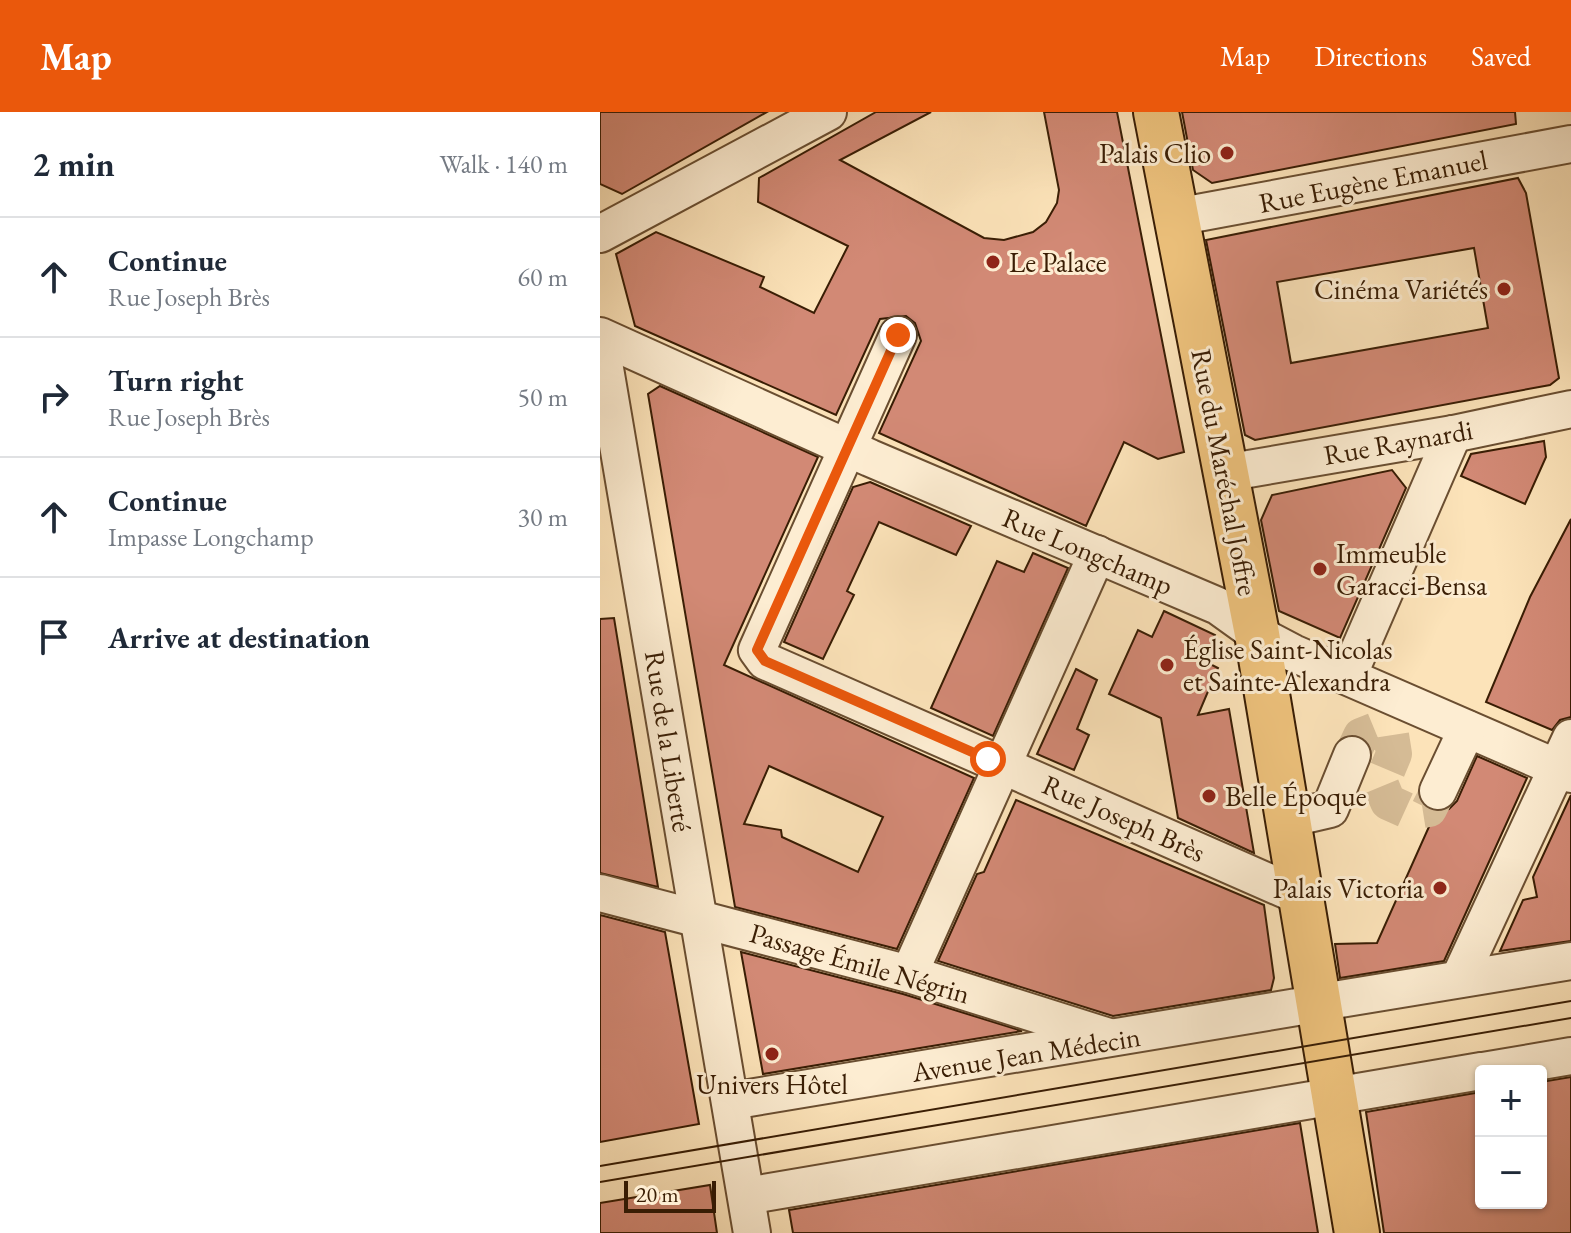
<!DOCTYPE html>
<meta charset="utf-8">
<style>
:root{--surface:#fff;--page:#f2f2f3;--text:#1f2937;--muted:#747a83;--line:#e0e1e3;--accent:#ea580c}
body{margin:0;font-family:"EB Garamond",serif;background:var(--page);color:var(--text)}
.controls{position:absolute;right:24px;bottom:24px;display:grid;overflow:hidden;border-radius:8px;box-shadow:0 2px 6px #0004}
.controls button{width:72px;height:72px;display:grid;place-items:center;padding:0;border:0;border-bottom:2px solid var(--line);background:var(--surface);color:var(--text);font:40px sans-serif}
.scale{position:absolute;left:24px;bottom:20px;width:92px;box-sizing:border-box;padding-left:8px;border:4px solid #391d04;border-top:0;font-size:22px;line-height:28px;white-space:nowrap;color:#391d04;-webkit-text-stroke:6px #fdedd2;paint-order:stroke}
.stop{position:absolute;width:24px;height:24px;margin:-18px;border:6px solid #ea580c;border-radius:50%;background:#fff}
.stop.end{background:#ea580c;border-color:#fff;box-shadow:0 2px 8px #0008}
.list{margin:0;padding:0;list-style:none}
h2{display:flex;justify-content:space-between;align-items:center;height:104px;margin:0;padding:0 32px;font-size:34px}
h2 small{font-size:26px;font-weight:400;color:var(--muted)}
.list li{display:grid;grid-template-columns:52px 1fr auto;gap:24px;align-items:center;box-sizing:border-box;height:120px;padding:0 32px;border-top:2px solid var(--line)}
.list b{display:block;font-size:30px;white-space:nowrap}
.list p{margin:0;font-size:26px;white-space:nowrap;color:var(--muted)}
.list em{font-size:26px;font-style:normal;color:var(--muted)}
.icon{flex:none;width:44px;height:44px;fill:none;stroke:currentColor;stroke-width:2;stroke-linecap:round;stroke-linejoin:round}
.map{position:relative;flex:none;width:971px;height:1121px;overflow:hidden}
header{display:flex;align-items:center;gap:48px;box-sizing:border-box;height:112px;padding:0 40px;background:var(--accent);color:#fff}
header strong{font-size:38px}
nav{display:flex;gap:44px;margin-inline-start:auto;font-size:28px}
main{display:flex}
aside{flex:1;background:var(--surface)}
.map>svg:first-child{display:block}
.building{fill:#d28975;stroke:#391d04;stroke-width:2;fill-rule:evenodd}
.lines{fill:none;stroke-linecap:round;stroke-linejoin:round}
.minor-tunnel{stroke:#d5bb95;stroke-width:36;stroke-dasharray:36 18;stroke-linecap:butt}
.minor-casing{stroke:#6a4e31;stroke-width:40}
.major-casing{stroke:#391d04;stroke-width:48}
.minor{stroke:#fdedd2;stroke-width:36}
.major{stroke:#eec27c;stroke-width:44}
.tram{stroke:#391d04;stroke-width:2}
.route{stroke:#ea580c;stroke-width:10}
.poi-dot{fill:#8f2418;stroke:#fdedd2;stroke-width:3}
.labels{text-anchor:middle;stroke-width:6;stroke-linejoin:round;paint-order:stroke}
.poi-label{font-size:28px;fill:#391d04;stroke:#fdedd2;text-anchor:start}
.street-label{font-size:28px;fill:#391d04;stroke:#fdedd2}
</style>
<header>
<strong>Map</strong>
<nav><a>Map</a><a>Directions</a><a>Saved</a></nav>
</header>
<main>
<aside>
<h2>2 min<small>Walk · 140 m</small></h2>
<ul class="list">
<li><svg class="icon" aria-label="ahead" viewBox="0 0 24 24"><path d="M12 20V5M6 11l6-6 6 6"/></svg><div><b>Continue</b><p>Rue Joseph Brès</p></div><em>60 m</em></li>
<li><svg class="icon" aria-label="right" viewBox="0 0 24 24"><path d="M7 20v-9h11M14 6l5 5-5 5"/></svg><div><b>Turn right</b><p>Rue Joseph Brès</p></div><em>50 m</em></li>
<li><svg class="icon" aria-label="ahead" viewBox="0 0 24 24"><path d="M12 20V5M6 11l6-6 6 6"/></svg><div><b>Continue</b><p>Impasse Longchamp</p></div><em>30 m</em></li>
<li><svg class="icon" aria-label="arrive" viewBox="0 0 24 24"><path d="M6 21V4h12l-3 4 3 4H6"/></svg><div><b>Arrive at destination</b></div></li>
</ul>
</aside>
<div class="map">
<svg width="971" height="1121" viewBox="0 0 971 1121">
<rect width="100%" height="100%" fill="#fce3b9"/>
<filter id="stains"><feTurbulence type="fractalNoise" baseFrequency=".0025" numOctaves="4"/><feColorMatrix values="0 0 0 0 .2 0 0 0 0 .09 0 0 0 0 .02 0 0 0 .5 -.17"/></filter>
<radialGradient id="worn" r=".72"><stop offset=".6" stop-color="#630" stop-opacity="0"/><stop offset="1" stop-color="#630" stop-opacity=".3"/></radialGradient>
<g class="building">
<polygon points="0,0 167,0 22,82 0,72"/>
<polygon points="276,0 331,0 240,48 384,126 404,128 433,120 446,110 457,91 459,78 444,0 517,0 584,340 558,347 524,330 486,414 279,321 321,229 315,211 306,204 280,207 236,303 35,214 16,142 56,120 164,165 160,175 214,201 248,134 158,90 159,66"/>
<polygon points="582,0 915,0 916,12 612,71 593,58"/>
<path d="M 918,66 L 926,81 L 959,266 L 950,273 L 655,328 L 645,323 L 606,128 ZM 874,136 L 888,216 L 691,251 L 677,170 Z"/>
<path d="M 60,274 L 218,345 L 124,553 L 374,666 L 297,837 L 135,795 L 48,282 ZM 169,654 L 283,705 L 258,760 L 182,725 L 181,718 L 144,712 Z"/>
<polygon points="944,329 946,345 925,392 861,364 871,342"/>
<polygon points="792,358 806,376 740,526 679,499 661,408 672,383"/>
<polygon points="270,370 371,414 356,443 279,410 247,479 254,483 223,547 184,530 253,375"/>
<polygon points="971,407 971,605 960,608 952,618 886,590 930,485"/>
<polygon points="433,441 468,456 393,624 331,596 397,449 424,460"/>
<polygon points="564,499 615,523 606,550 618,556 598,603 629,597 654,741 578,706 561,606 509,582 538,518 552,525"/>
<polygon points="14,506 32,616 58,775 0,761 0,507"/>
<polygon points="476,557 497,568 477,617 489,623 474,658 437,642"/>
<polygon points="877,644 927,666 844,849 740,866 735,832 777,831 836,699 849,697 857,689"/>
<polygon points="971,683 971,829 900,839 923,788 937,785 933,765"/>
<polygon points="416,688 664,793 674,866 671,878 513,904 338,849 377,762 384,760"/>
<polygon points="0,803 65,820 99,1012 0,1030"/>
<polygon points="141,840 303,882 422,919 163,962"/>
<polygon points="971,965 971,1121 784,1121 766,1000 881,980 881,1091 941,1091 941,970"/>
<polygon points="700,1011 718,1121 193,1121 189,1098"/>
<polygon points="110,1073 117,1121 0,1121 0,1091"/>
</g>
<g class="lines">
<polyline class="minor-tunnel" points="752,643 761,624 778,617 791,623 794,642 781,673 788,690 810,700 829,697 838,679"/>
<g class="minor-casing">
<g id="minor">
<polyline points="576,105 971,32"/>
<polyline points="0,122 228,0"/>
<polyline points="298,223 157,538 165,549 702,785"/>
<polyline points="0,224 270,346 618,494 657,522 693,541 971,662"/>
<polyline points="0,227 152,1121"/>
<polyline points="625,361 853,322 971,297"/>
<polyline points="748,564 853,322"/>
<polyline points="838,679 867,617"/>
<polyline points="687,707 730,697 752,643"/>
<polyline points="0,781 309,862 509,925"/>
<polyline points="309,862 497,442"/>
<polyline points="859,867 971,626"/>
<polyline points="728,889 971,849"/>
<polyline points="883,959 971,944"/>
<polyline points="746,982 881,959"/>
<polyline points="143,987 709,893"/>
<polyline points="158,1082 723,986"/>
</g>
</g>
<g class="major-casing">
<polyline id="major" points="556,0 657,522 757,1121"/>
</g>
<use href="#minor" class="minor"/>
<use href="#major" class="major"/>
<g class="tram">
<polyline points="0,1054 971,889"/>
<polyline points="0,1070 971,906"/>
</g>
</g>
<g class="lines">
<polyline class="route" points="298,223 157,538 165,549 388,647"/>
</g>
<g class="poi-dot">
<circle cx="627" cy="41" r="8"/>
<circle cx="393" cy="150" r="8"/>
<circle cx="904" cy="177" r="8"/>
<circle cx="720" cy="457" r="8"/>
<circle cx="567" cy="553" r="8"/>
<circle cx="609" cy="684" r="8"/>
<circle cx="840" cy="776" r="8"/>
<circle cx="172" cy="942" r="8"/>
</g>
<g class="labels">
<g class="poi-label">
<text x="611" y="51" text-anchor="end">Palais Clio</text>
<text x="409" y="160">Le Palace</text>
<text x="888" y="187" text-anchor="end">Cinéma Variétés</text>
<text x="736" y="451">Immeuble<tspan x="736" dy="32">Garacci-Bensa</tspan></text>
<text x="583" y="547">Église Saint-Nicolas<tspan x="583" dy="32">et Sainte-Alexandra</tspan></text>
<text x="625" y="694">Belle Époque</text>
<text x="824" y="786" text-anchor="end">Palais Victoria</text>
<text x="172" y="982" text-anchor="middle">Univers Hôtel</text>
</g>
<g class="street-label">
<text transform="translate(773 69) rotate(-11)" y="10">Rue Eugène Emanuel</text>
<text transform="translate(798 330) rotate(-10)" y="10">Rue Raynardi</text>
<text transform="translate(625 360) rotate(79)" y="10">Rue du Maréchal Joffre</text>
<text transform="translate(488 439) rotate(23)" y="10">Rue Longchamp</text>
<text transform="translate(69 629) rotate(81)" y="10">Rue de la Liberté</text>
<text transform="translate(524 706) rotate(24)" y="10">Rue Joseph Brès</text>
<text transform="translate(260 851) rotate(16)" y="10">Passage Émile Négrin</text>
<text transform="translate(426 942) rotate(-9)" y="10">Avenue Jean Médecin</text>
</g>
</g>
<rect width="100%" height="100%" filter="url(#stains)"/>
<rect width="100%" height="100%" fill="url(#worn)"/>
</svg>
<div class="controls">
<button>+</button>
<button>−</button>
</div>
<div class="scale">20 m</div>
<div class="stop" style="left:388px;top:647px"></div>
<div class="stop end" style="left:298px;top:223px"></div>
</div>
</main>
